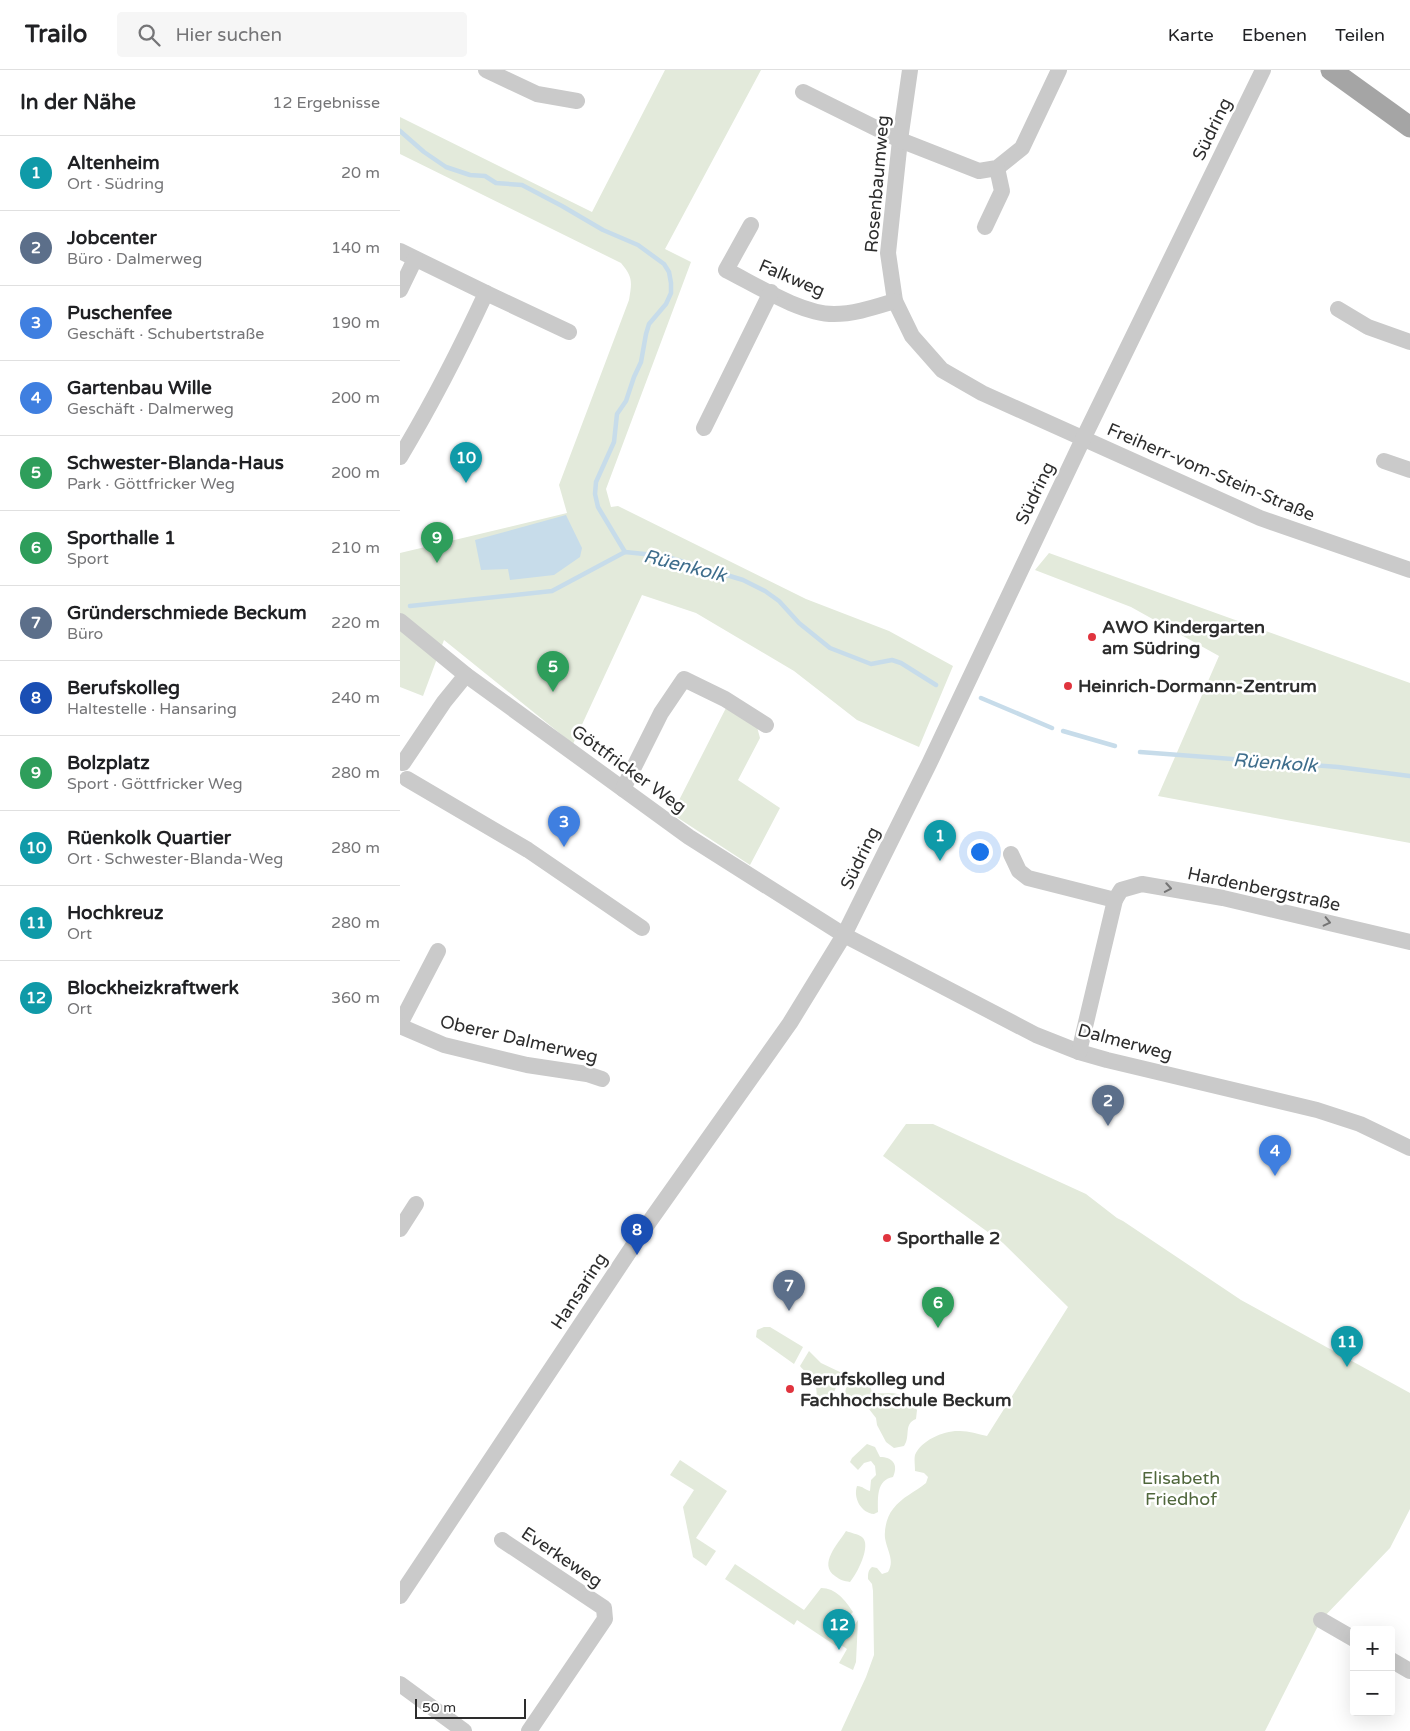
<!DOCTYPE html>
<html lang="de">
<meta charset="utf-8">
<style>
:root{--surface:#fff;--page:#f6f6f6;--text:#202124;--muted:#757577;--line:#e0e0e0;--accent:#ea580c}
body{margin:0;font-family:"Varela Round",sans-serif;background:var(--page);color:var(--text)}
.controls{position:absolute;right:15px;bottom:15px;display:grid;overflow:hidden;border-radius:5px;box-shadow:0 5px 20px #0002}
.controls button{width:45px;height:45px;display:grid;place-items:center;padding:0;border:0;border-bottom:1px solid var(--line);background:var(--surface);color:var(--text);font:25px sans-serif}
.scale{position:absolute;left:15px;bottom:12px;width:111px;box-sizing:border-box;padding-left:5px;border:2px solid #2d2d2d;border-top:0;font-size:14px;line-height:18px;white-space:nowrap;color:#2d2d2d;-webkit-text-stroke:4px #fff;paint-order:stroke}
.you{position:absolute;left:579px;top:781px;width:18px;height:18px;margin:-12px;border:4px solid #fff;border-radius:50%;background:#1a73e8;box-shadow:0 0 0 8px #1a73e833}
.badge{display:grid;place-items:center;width:32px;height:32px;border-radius:50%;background:var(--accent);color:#fff;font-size:16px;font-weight:700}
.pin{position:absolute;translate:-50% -41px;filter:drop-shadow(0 1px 2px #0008)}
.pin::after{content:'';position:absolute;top:26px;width:18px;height:15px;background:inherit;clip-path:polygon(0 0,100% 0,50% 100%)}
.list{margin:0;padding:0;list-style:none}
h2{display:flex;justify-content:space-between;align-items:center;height:65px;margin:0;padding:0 20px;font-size:21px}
h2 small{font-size:16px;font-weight:400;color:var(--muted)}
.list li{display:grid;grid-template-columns:32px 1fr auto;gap:15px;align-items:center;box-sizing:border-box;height:75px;padding:0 20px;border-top:1px solid var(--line)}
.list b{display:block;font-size:19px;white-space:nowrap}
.list p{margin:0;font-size:16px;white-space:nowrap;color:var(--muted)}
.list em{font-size:16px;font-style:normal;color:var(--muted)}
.icon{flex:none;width:28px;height:28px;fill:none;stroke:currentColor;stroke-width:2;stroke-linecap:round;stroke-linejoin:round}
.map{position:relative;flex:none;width:1010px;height:1661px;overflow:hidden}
header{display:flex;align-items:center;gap:30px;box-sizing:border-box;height:70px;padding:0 25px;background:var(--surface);border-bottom:1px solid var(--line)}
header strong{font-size:24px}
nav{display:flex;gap:28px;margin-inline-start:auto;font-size:18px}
.search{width:350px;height:45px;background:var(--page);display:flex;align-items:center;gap:12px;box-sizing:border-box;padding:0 18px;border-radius:5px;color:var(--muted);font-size:19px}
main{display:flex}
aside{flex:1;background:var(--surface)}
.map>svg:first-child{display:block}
.green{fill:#e3eadb}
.water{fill:#c7dcea}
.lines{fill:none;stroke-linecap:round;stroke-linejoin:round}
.stream{stroke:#c7dcea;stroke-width:4.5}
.minor{stroke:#cacaca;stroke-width:16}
.major{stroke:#a5a5a5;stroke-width:21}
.oneway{stroke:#747474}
.poi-dot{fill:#e0343e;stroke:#fff;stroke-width:2}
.labels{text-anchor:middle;stroke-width:5;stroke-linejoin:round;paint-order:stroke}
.street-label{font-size:18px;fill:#2d2d2d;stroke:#fff}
.poi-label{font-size:18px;font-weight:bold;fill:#2d2d2d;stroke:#fff;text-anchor:start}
.park-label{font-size:18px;fill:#50673c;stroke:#fff}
.water-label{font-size:19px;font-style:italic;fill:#3e6d8c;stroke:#fff}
</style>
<header>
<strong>Trailo</strong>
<div class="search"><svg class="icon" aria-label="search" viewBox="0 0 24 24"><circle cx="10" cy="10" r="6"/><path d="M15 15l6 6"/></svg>Hier suchen</div>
<nav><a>Karte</a><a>Ebenen</a><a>Teilen</a></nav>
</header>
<main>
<aside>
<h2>In der Nähe<small>12 Ergebnisse</small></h2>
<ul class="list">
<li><span class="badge" style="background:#0f9aa8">1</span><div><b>Altenheim</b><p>Ort · Südring</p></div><em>20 m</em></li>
<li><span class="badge" style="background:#5c6f8a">2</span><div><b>Jobcenter</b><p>Büro · Dalmerweg</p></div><em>140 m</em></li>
<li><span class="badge" style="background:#3f7fe0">3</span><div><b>Puschenfee</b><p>Geschäft · Schubertstraße</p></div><em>190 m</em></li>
<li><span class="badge" style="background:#3f7fe0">4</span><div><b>Gartenbau Wille</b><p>Geschäft · Dalmerweg</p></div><em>200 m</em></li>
<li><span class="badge" style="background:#2e9e5b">5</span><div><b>Schwester-Blanda-Haus</b><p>Park · Göttfricker Weg</p></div><em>200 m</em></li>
<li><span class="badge" style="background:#2e9e5b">6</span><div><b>Sporthalle 1</b><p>Sport</p></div><em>210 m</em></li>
<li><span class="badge" style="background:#5c6f8a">7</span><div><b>Gründerschmiede Beckum</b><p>Büro</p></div><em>220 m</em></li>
<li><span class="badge" style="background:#1a4fb4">8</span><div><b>Berufskolleg</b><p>Haltestelle · Hansaring</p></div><em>240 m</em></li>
<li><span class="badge" style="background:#2e9e5b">9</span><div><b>Bolzplatz</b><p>Sport · Göttfricker Weg</p></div><em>280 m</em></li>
<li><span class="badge" style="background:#0f9aa8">10</span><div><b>Rüenkolk Quartier</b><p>Ort · Schwester-Blanda-Weg</p></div><em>280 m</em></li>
<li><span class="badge" style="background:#0f9aa8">11</span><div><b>Hochkreuz</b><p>Ort</p></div><em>280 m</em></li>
<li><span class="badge" style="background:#0f9aa8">12</span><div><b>Blockheizkraftwerk</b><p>Ort</p></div><em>360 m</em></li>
</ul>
</aside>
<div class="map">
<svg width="1010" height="1661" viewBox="0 0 1010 1661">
<rect width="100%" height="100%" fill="#fff"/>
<g class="green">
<path d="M 265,0 L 361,0 L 265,179 L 291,192 L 206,419 L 211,437 L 218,436 L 406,529 L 489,561 L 553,596 L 519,677 L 457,650 L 394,601 L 296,543 L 242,525 L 173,674 L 44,570 L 23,626 L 0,617 L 0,483 L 167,443 L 159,415 L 229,230 C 232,212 233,207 221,193 L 0,84 L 0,47 L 192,142 Z"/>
<polygon points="649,483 1010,613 1010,773 758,726 819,586 731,537 635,500"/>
<polygon points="327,636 357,657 360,668 338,710 380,738 350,795 272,744"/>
<path d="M 506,1054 L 533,1054 L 686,1124 L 717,1148 L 723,1151 L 841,1230 L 1010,1323 L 1010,1439 L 990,1478 L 921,1550 L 865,1661 L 441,1661 L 466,1607 L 474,1585 L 473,1521 L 472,1514 L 468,1509 C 468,1504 468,1500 472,1497 L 477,1498 L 482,1504 L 488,1502 C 495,1490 487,1481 485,1468 C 484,1459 487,1446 493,1439 C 502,1427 515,1422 526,1413 L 528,1407 L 524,1403 L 515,1401 C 515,1395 514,1389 515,1385 C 521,1370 545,1360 560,1361 C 569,1361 578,1364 587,1366 L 668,1237 L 603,1173 L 483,1086 Z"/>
<polygon points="364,1257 370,1257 403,1277 394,1294 356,1267 357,1260"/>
<path d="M 409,1281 L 421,1293 L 442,1303 C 439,1314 433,1321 430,1333 C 411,1340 420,1320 414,1311 C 411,1306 404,1301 400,1296 Z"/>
<path d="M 462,1309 L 468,1310 L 472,1322 C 478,1324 483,1323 489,1323 C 503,1323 510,1330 517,1340 L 516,1349 C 503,1354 511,1366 504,1376 L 494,1378 L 486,1372 L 477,1355 L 476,1348 L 469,1339 L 464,1336 L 447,1334 L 444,1329 L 446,1318 L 453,1312 Z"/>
<path d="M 467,1374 L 475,1377 L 480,1387 C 492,1387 499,1394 493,1407 C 476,1410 478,1428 478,1442 L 474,1444 C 461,1443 453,1428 457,1416 C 463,1416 465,1420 470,1421 L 471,1410 L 476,1405 L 475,1396 L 471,1391 L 464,1393 L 458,1400 L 450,1392 L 452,1388 Z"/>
<polygon points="280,1390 327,1421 296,1468 316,1481 306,1496 293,1487 283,1437 294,1420 270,1405"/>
<path d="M 446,1461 C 451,1463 458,1464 462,1467 C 472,1475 457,1504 450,1512 C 444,1511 440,1510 435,1506 C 418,1494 438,1474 446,1461 Z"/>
<path d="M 335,1494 L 404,1540 L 421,1518 C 436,1518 445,1530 453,1542 L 445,1550 L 438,1545 L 434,1552 L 449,1563 L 458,1550 L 456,1592 L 453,1600 L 439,1593 L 447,1579 L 438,1573 L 436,1576 L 397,1550 L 394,1555 L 325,1509 Z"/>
</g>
<polygon class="water" points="166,445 182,478 180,487 154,505 110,510 108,499 81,500 75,470"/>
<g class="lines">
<g class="stream">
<polyline points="0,61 24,82 46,97 70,105 85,106 96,113 122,115 162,136 203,160 238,175 264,194 269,202 271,213 271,223 266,234 249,254 246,264 241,292 234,307 226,331 217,344 214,372 196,412 195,424 198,437 225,482"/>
<polyline points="10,536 152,521 225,482 264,486 343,510 365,521 379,531 399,553 430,578 471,594 492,590 501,593 536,615"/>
<polyline points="581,628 652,658"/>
<polyline points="663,661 715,676"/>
<polyline points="740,682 938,697 1010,706"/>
</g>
<g class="minor">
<polyline points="86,0 137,24 177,31"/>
<polyline points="510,0 500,70 488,183 495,231 512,266 542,300 582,323 860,448 1010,500"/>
<polyline points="403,22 500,70 579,101 597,98 622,78 659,0"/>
<path d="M 351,155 L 326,200 C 356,215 401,244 434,244 C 455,244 475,237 495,231"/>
<polyline points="585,157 602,121 597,98"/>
<path d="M 0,181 L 86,223 C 60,279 32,334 0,387"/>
<polyline points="0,220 15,189"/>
<polyline points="86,223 169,262"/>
<polyline points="938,239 968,257 1010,272"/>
<polyline points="304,358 371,222"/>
<polyline points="984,391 1010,400"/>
<polyline points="0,551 66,605 289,767 444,865 636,965 679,982 707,990 917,1040 960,1054 1010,1078"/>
<polyline points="3,693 44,632 66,605"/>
<polyline points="7,709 128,780 242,858"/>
<polyline points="223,719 261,643 284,609 325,629 366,655"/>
<polyline points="611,784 619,801 628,808 715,830"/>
<polyline points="0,954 38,881"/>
<polyline points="0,956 44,975 127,995 187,1004 202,1009"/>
<polyline points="679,982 715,830 721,820 742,814 823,828 1010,872"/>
<polyline points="0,1159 16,1134"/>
<polyline points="102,1470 204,1538 205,1549 129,1661"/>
<polyline points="0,1526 247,1155 390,953 444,865 529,694 683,369 863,0"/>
<polyline points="921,1550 954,1569"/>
<polyline points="991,1590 1010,1601"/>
<polyline points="0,1614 64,1661"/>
</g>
<polyline class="major" points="931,0 1010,57"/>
</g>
<defs><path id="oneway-chevron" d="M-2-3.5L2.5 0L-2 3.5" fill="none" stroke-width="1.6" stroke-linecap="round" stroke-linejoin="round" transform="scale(1.25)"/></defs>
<g class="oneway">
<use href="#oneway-chevron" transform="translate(768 818) rotate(10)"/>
<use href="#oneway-chevron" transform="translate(927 852) rotate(13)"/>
</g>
<g class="poi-dot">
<circle cx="692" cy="567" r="5"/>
<circle cx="668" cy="616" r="5"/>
<circle cx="487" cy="1168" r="5"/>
<circle cx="390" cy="1319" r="5"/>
</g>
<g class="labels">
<g class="street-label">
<text transform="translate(812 59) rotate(-64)" y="6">Südring</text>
<text transform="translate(477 114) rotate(-85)" y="6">Rosenbaumweg</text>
<text transform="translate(392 208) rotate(23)" y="6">Falkweg</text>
<text transform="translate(811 402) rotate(23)" y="6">Freiherr-vom-Stein-Straße</text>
<text transform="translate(635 423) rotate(-64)" y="6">Südring</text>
<text transform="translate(229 699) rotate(36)" y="6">Göttfricker Weg</text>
<text transform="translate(460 788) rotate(-64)" y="6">Südring</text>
<text transform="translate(864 819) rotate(12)" y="6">Hardenbergstraße</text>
<text transform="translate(119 969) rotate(13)" y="6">Oberer Dalmerweg</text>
<text transform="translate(725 972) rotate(15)" y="6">Dalmerweg</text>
<text transform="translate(179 1221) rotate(-57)" y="6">Hansaring</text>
<text transform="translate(162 1487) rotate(34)" y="6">Everkeweg</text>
</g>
<g class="poi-label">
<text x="702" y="563">AWO Kindergarten<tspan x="702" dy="21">am Südring</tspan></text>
<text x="678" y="622">Heinrich-Dormann-Zentrum</text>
<text x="497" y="1174">Sporthalle 2</text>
<text x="400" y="1315">Berufskolleg und<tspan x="400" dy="21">Fachhochschule Beckum</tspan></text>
</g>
<g class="park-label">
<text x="781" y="1414">Elisabeth<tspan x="781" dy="21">Friedhof</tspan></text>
</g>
<g class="water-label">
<text transform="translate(285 495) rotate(14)" y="7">Rüenkolk</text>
<text transform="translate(875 692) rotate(4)" y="7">Rüenkolk</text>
</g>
</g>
</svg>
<div class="controls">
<button>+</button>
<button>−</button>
</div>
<div class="scale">50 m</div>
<div class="you"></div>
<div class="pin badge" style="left:540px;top:791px;background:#0f9aa8">1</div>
<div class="pin badge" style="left:708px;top:1056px;background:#5c6f8a">2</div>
<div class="pin badge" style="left:164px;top:777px;background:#3f7fe0">3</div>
<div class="pin badge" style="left:875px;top:1106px;background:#3f7fe0">4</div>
<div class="pin badge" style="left:153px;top:622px;background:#2e9e5b">5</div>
<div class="pin badge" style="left:538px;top:1258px;background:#2e9e5b">6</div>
<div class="pin badge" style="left:389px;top:1241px;background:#5c6f8a">7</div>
<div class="pin badge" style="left:237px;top:1185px;background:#1a4fb4">8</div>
<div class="pin badge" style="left:37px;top:493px;background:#2e9e5b">9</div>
<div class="pin badge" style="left:66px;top:413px;background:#0f9aa8">10</div>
<div class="pin badge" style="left:947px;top:1297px;background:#0f9aa8">11</div>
<div class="pin badge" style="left:439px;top:1580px;background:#0f9aa8">12</div>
</div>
</main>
